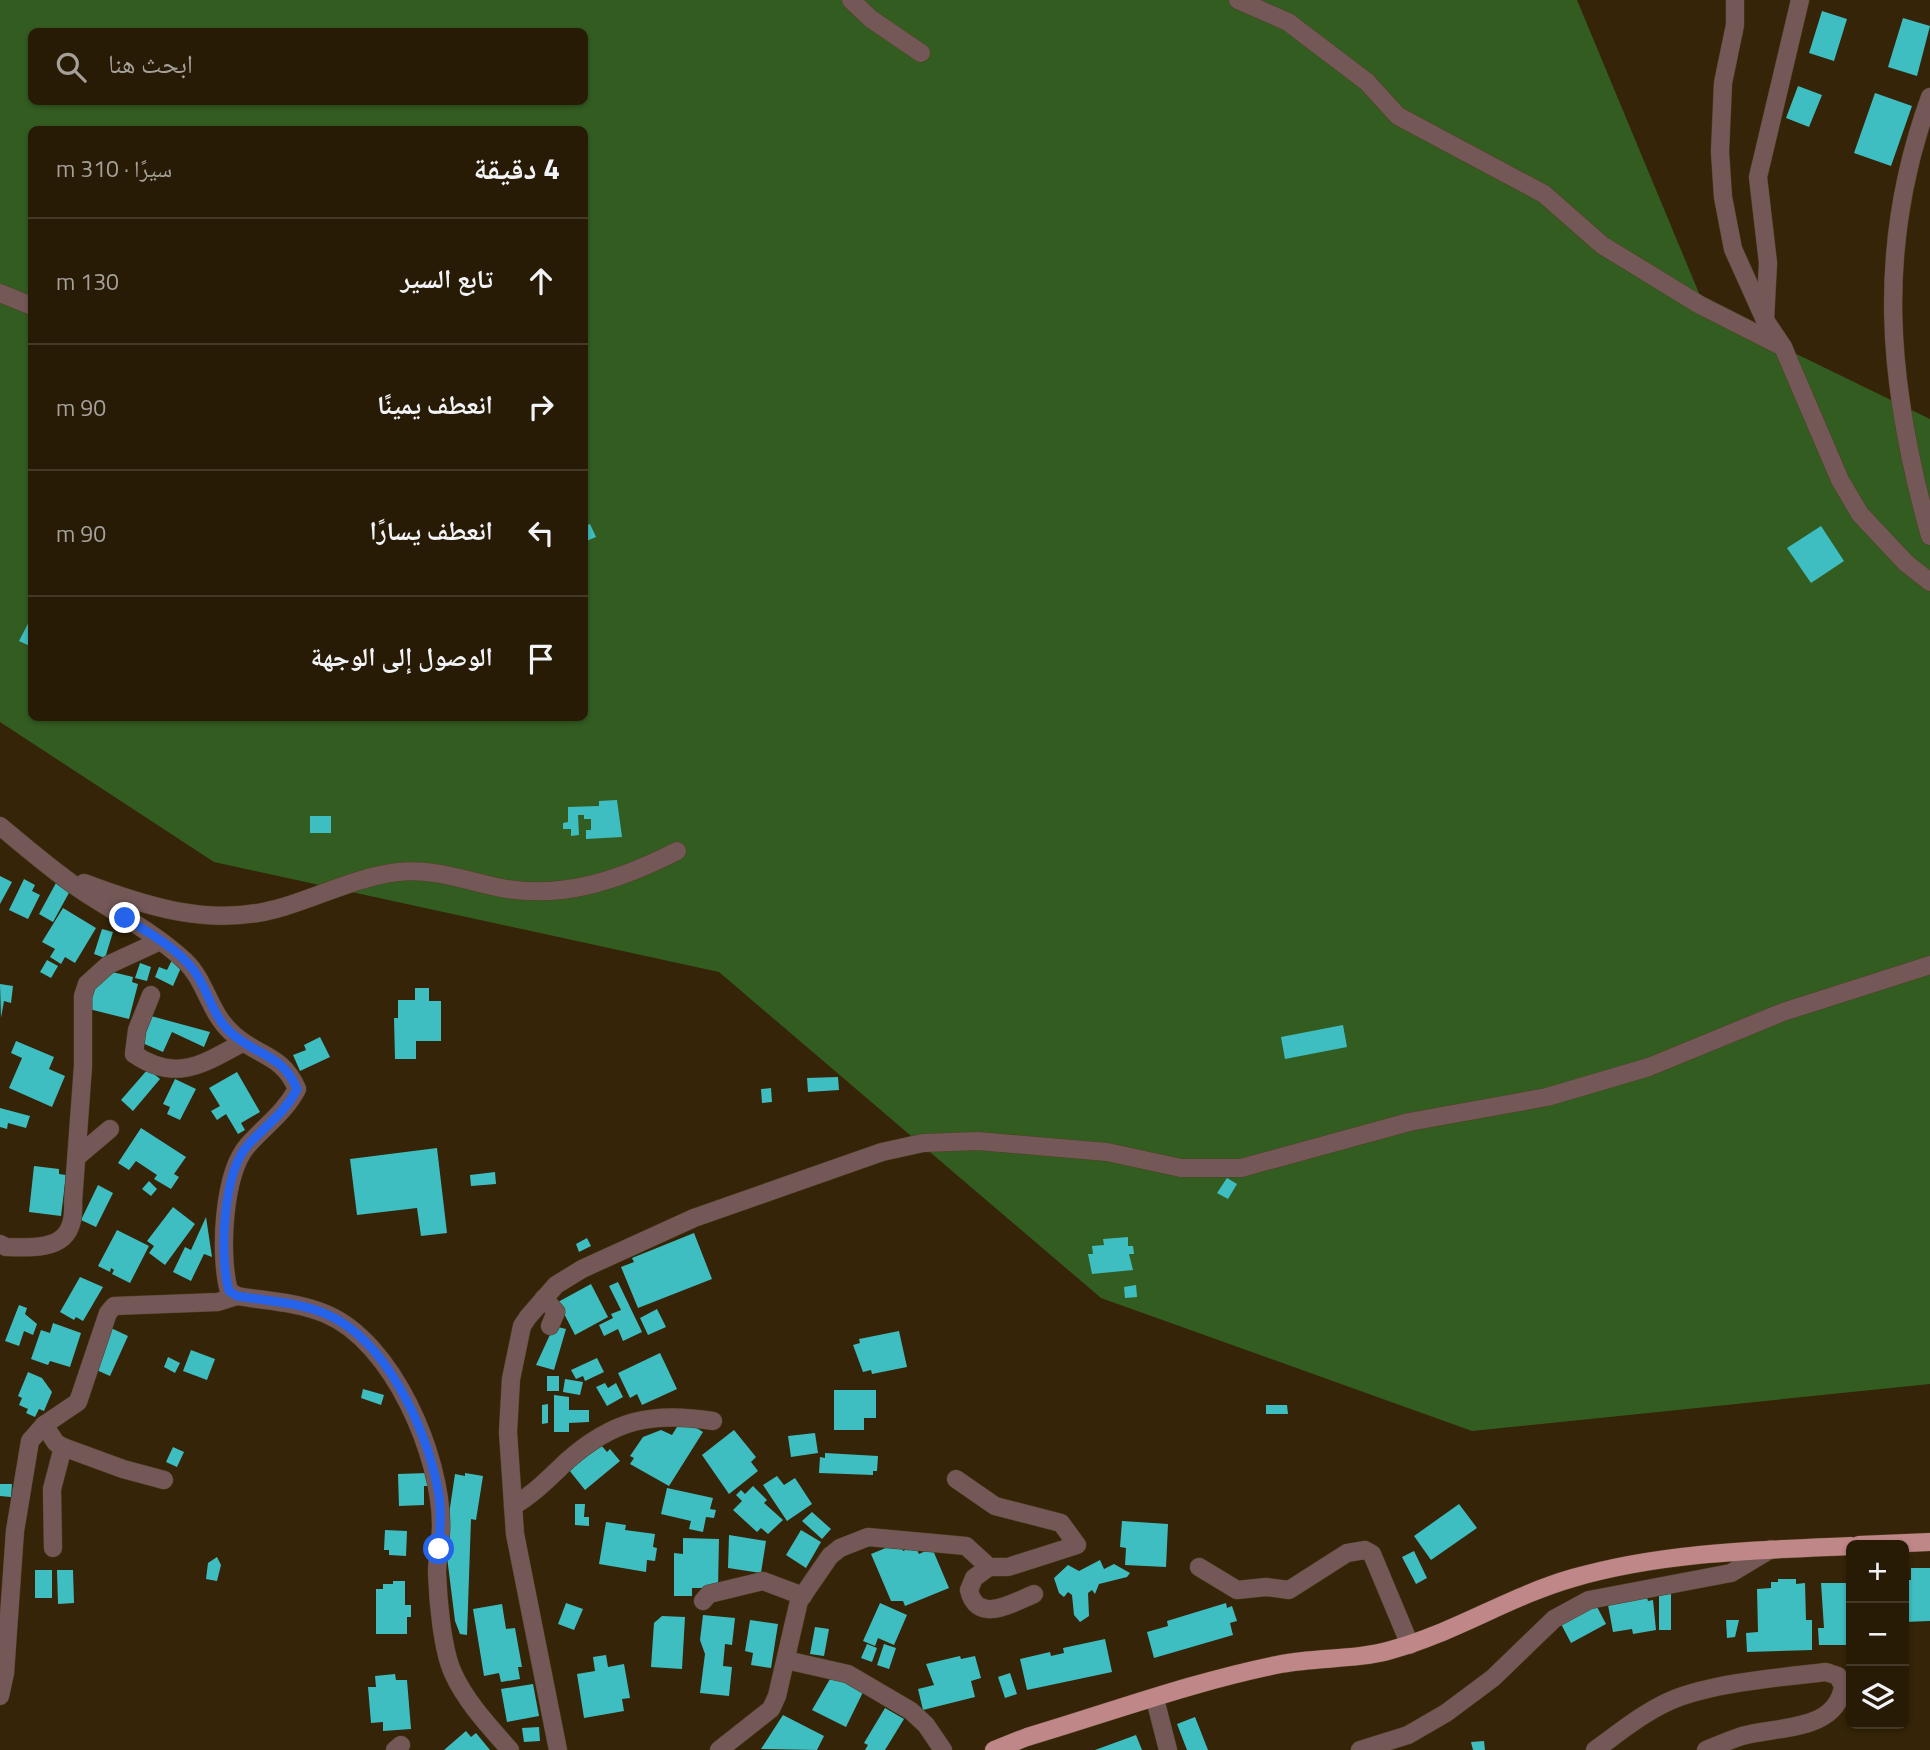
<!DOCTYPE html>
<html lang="ar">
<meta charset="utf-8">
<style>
:root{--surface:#281b05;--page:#30240f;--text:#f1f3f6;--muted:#a5a19a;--line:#443927}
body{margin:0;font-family:"Titillium Web","Noto Naskh Arabic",sans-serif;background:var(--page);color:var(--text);direction:rtl}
.controls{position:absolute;right:21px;bottom:21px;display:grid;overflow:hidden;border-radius:10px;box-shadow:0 2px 5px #0004}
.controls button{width:63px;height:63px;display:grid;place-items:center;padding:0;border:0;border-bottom:2px solid var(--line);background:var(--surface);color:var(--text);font:35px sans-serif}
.stop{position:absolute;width:21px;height:21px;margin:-16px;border:5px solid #2563eb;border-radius:50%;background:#fff}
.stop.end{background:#2563eb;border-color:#fff;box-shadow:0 2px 7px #0008}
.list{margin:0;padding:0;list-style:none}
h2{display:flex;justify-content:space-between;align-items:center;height:91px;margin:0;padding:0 28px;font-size:30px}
h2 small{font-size:23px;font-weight:400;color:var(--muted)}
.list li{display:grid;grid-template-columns:46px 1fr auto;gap:21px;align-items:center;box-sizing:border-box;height:126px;padding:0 28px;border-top:2px solid var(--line)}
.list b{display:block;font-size:26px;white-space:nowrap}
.list em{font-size:23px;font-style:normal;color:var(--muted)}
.icon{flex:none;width:38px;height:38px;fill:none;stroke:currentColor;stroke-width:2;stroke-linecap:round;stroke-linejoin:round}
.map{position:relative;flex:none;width:1930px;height:1750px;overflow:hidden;direction:ltr}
.search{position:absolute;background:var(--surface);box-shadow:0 2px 5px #0004;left:28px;top:28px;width:560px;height:77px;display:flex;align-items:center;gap:18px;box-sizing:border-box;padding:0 24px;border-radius:10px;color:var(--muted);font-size:26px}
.panel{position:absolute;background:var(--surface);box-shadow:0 2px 5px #0004;left:28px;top:126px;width:560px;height:595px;border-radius:10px;direction:rtl}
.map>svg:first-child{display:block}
.green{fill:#335c21;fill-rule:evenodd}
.building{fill:#3fbec1}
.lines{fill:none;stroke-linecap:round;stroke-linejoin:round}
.minor-casing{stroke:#514023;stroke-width:19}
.major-casing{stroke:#514023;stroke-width:19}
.minor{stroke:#745858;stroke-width:18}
.major{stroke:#c08789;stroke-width:18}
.route{stroke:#2563eb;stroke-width:9}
</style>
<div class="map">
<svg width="1930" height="1750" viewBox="0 0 1930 1750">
<rect width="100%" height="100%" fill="#352407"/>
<path class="green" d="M 0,0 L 1577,0 L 1706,310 L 1930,419 L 1930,1384 L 1472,1431 L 1101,1298 L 719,972 L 214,862 L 0,722 ZM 32,32 L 584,32 L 584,102 L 32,102 ZM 32,130 L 584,130 L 584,718 L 32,718 Z"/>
<g class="building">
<polygon points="1822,11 1847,19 1834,61 1809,53"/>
<polygon points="1903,18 1930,26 1917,76 1888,67"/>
<polygon points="1798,86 1822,95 1809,127 1786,118"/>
<polygon points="1875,93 1912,106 1891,166 1854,153"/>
<polygon points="590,524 596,537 584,542 584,526"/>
<polygon points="1821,526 1844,561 1811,583 1787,548"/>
<polygon points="32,616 32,647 19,641"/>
<polygon points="617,800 622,837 586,839 586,830 591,830 591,819 584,819 584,815 578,815 579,835 571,836 571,829 563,829 563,823 568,822 568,807 599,806 599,801"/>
<rect x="310" y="816" width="21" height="17"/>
<polygon points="0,876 12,882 0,904"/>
<polygon points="24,879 35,885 32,891 40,895 28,919 9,910"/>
<polygon points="56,883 70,891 53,922 39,914"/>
<polygon points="63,908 96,928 75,963 65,957 61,964 50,957 55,949 42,942"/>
<polygon points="102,929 113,932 105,958 94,954"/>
<polygon points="173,958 183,963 173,986 155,977 159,967 167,970"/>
<polygon points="47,960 58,966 51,978 40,972"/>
<polygon points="140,963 151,967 147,981 135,978"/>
<polygon points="104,970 133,977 132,982 138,984 129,1019 89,1009 97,977"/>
<polygon points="0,984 13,986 11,1003 4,1001 1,1018"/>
<polygon points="415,988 429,988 429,1001 441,1001 441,1041 416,1041 416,1059 395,1059 394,1018 398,1018 398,1000 415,1000"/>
<polygon points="151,1016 210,1032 204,1047 172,1032 163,1052 140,1042"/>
<polygon points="1343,1025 1347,1047 1285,1059 1281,1037"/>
<polygon points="320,1037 330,1057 300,1071 293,1055 306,1050 304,1045"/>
<polygon points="16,1041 54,1057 49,1069 65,1076 52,1107 9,1088 22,1058 11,1053"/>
<polygon points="148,1069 160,1079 133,1111 121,1100"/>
<polygon points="237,1072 260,1112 241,1123 245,1130 238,1134 226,1114 217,1120 211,1111 220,1106 209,1088"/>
<polygon points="838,1077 839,1090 808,1092 807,1078"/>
<polygon points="175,1079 196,1089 180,1120 167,1114 170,1107 163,1104"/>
<polygon points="771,1088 772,1102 762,1103 761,1089"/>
<polygon points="0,1108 30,1116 26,1128 8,1123 7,1129 0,1127"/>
<polygon points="141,1128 186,1157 174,1174 179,1177 171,1189 154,1179 157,1175 136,1161 129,1170 118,1163"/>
<polygon points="437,1148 447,1233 421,1236 417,1208 357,1215 350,1159"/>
<polygon points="34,1166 59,1169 59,1174 66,1175 61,1216 29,1212"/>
<polygon points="495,1172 496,1184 471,1186 470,1175"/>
<polygon points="1227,1178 1237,1184 1228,1199 1217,1193"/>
<polygon points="149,1181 157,1189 151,1196 142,1189"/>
<polygon points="98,1185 113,1193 96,1227 81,1220"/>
<polygon points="173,1207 195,1224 165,1265 149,1253 154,1246 147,1241"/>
<polygon points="206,1217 212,1257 204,1254 191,1281 173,1272 185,1247 191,1250"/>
<polygon points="117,1230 149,1246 130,1283 112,1274 114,1270 111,1268 110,1272 98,1266"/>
<polygon points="694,1233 712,1279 638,1308 621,1267 634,1262 632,1258"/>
<polygon points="1128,1237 1128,1246 1133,1246 1134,1254 1129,1254 1133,1270 1092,1274 1088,1254 1093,1254 1092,1246 1104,1245 1103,1239"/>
<polygon points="587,1238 591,1246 579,1252 576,1244"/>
<polygon points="80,1277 103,1287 83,1321 76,1317 74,1320 60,1312"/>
<polygon points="618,1282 642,1332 623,1341 618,1329 604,1336 599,1325 613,1318 611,1314 621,1310 609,1286"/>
<polygon points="591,1284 608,1317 575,1335 558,1302"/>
<polygon points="1136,1285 1137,1297 1125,1298 1124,1287"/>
<polygon points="19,1305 27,1308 25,1314 37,1324 33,1335 24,1331 19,1346 5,1341"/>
<polygon points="657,1309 666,1327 648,1335 640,1318"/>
<polygon points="53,1323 81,1333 70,1367 50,1361 48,1365 31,1359 41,1330 50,1333"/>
<polygon points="554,1326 566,1329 554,1370 536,1365"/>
<polygon points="111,1328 128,1336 110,1376 92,1368"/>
<polygon points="899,1331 907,1367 872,1374 871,1370 863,1372 853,1345 860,1343 859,1339"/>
<polygon points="191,1350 215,1359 207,1380 183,1371"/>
<polygon points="660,1353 677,1389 642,1405 637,1394 630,1398 618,1373"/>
<polygon points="168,1357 180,1363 175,1373 164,1367"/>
<polygon points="597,1358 604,1372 585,1381 583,1376 576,1379 571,1370"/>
<polygon points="28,1372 42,1378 52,1392 44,1411 39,1409 35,1417 26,1413 28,1409 19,1405 22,1398 18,1396"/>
<rect x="547" y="1376" width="12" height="15"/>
<polygon points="565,1379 583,1382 580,1395 563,1392"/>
<polygon points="605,1383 608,1388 616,1383 623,1397 607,1406 596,1387"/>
<polygon points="363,1389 384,1395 381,1405 361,1398"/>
<polygon points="834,1390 876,1390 876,1418 864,1418 864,1430 834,1430"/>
<polygon points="554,1395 569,1397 569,1410 589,1410 589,1422 569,1423 569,1432 554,1432"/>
<polygon points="548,1404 548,1423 542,1424 542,1405"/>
<polygon points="1266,1405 1287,1405 1288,1414 1266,1414"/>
<polygon points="682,1419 703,1432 669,1486 630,1464 634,1458 630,1456 643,1437 661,1430 672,1435"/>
<polygon points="734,1430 756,1457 751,1462 758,1471 729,1494 702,1455"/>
<polygon points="815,1433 818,1453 791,1457 788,1436"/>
<polygon points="601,1445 607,1452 610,1449 620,1461 585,1490 569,1470"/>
<polygon points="173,1447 184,1452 177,1467 166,1462"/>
<polygon points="825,1453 878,1456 877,1471 873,1471 873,1475 819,1473 820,1457 825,1458"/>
<polygon points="428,1473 428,1486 424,1486 424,1505 399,1506 398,1474"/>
<polygon points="465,1473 483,1476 476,1520 471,1519 467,1635 460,1634 455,1621 445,1541 455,1474 465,1476"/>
<polygon points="777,1476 784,1485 795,1478 812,1504 787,1521 763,1485"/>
<polygon points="0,1484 12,1484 11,1497 0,1496"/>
<polygon points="753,1486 767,1500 764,1503 783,1520 768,1534 761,1528 757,1532 733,1510 742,1501 736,1495 741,1490 745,1494"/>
<polygon points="667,1488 713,1498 710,1509 716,1510 714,1518 706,1517 703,1532 689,1529 691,1521 661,1514"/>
<polygon points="575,1504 585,1504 584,1517 589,1517 589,1526 575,1525"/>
<polygon points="1459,1504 1477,1528 1431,1560 1414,1536"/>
<polygon points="812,1512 831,1529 822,1539 802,1521"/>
<polygon points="1122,1521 1168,1524 1166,1567 1125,1565 1126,1548 1120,1547"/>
<polygon points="606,1522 626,1525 625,1530 655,1534 653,1547 657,1548 655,1561 647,1560 646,1572 599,1564"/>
<polygon points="385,1530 407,1531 406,1556 389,1555 389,1550 384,1550"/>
<polygon points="801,1530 821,1542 806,1568 786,1555"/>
<polygon points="729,1535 766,1541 761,1573 728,1568"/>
<polygon points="683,1538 719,1539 718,1588 692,1588 692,1596 674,1596 674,1553 683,1554"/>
<polygon points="893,1545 894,1549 901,1546 903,1551 915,1546 919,1554 932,1548 949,1588 905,1606 903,1601 891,1601 871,1554"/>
<polygon points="1414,1551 1427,1578 1416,1584 1402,1557"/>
<polygon points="217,1557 221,1565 217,1581 206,1579 208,1563"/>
<polygon points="1100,1560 1104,1569 1114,1564 1130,1573 1127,1577 1099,1584 1095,1594 1092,1590 1088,1593 1089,1616 1080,1622 1074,1615 1072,1595 1068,1592 1064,1597 1059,1593 1054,1578 1068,1565 1079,1571"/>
<polygon points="1911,1568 1930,1568 1930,1621 1904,1622 1904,1580 1911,1580"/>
<rect x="35" y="1570" width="17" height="28"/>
<polygon points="57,1570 73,1570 74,1603 58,1604"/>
<polygon points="1778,1579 1796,1579 1796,1584 1805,1583 1806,1620 1812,1620 1812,1650 1747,1652 1746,1633 1758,1632 1757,1589 1771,1588 1771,1582 1778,1582"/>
<polygon points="393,1581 405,1581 405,1605 411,1605 411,1617 407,1617 407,1634 376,1634 376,1589 383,1589 383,1584 393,1584"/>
<polygon points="1821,1583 1851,1583 1851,1645 1819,1645 1818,1628 1824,1628"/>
<polygon points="1671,1593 1671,1630 1659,1630 1659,1594"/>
<polygon points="1646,1594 1648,1601 1653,1600 1656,1630 1633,1634 1632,1629 1613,1632 1608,1605"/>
<polygon points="566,1603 583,1609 574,1630 558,1624"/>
<polygon points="880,1603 907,1615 894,1645 878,1638 875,1646 863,1641"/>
<polygon points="1226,1603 1227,1608 1232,1606 1237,1621 1230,1623 1233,1635 1154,1658 1147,1632 1168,1626 1167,1621"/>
<polygon points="1595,1603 1606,1624 1571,1643 1560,1622"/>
<polygon points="502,1604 506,1629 515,1628 522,1667 518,1667 520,1679 501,1682 499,1673 484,1676 473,1609"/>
<polygon points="703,1615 735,1618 732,1645 725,1644 723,1666 732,1667 729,1696 700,1693 705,1654 700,1640"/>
<polygon points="662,1616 685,1617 682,1669 651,1667 654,1623"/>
<polygon points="750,1620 778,1624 771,1668 751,1665 753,1653 745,1651"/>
<polygon points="1726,1620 1739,1620 1735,1637 1727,1638"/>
<polygon points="815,1627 829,1629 824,1656 810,1654"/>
<polygon points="1105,1639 1112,1672 1027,1690 1020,1659 1050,1652 1051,1656 1064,1653 1063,1648"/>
<polygon points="867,1644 877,1648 872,1662 861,1658"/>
<polygon points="884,1644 896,1648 889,1669 877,1665"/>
<polygon points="606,1655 608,1667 624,1664 630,1698 622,1699 624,1711 584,1718 577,1674 595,1671 593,1657"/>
<polygon points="960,1656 961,1659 975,1656 981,1678 971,1681 975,1697 923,1710 918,1689 934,1685 926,1664"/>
<polygon points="1010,1673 1017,1694 1005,1698 998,1677"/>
<polygon points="395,1674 396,1680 407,1680 411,1729 383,1731 383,1722 371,1723 368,1687 376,1687 375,1676"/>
<polygon points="830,1679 844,1680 864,1690 846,1727 812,1710"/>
<polygon points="533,1684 539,1716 507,1722 501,1689"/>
<polygon points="885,1708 904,1719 885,1750 865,1750 868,1745 864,1743"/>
<polygon points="783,1715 824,1736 817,1750 761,1749"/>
<polygon points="1195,1717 1208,1750 1187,1750 1177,1724"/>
<polygon points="539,1727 540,1741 524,1742 522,1728"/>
<polygon points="466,1731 471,1737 476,1733 490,1750 444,1750"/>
<polygon points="1136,1735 1142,1750 1095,1750"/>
<polygon points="1484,1741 1485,1750 1473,1750 1471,1742"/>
</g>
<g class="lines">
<g class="minor-casing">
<g id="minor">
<polyline points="851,0 871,19 921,53"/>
<polyline points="1238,0 1288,22 1367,82 1398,116 1544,194 1602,245 1700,305 1783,347"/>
<polyline points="1735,0 1735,25 1723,83 1720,152 1723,197 1733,249 1765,320 1783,347 1840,480 1860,514 1906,563 1930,582"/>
<path d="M 1930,97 C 1875,248 1887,383 1930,536"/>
<polyline points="0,293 32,306"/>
<polyline points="1765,320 1768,263 1758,177 1800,0"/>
<path d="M 0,826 C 28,849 54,872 84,892 C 118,914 155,933 185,961 C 206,981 209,1012 231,1032 C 256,1057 282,1053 297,1089 C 285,1112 266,1125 248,1145 C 223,1173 219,1255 229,1291 L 237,1296 C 266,1301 298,1302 326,1314 C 393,1342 441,1456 441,1525 C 441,1541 437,1557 437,1573 C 438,1599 442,1649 453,1673 C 466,1702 489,1726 510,1750"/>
<path d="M 84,883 C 145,906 209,927 276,909 C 316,898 356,877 398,872 C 430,868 462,879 492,886 C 558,902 620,880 677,851"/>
<path d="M 151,995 L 137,1030 L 134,1054 C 176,1083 203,1064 242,1043"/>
<polyline points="78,1156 110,1129"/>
<path d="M 0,1244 L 6,1247 C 44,1248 76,1249 73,1202 L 83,1066 L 83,996 L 87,984 L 108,965 L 160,941"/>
<polyline points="544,1298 556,1312 550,1326"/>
<polyline points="44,1425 56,1443 63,1447 52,1489 53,1548"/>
<polyline points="63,1447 123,1469 164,1480"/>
<path d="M 513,1506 C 534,1494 549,1478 567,1461 C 613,1420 652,1411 713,1421"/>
<path d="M 989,1567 L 974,1578 L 969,1590 C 977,1625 1013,1603 1034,1594"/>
<polyline points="1199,1567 1237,1590 1266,1587 1289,1590 1347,1553 1365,1550 1372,1554 1410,1645"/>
<polyline points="703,1601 709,1594 763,1581 803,1596"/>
<polyline points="786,1660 848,1674 911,1711 926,1725 943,1750"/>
<polyline points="0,1696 5,1673 15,1531 30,1441 44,1425 78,1402 108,1313 114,1306 218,1302 237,1296"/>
<polyline points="1155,1699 1168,1750"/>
<polyline points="395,1750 401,1745"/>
<polyline points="558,1750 515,1534 508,1432 511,1379 522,1326 528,1317 556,1285 582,1269 694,1218 882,1152 923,1143 978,1141 1107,1152 1181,1168 1241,1168 1409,1122 1547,1097 1649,1067 1783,1012 1930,965"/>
<polyline points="719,1750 771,1709 777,1696 799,1601 830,1556 840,1548 868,1537 966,1546 989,1567 1008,1567 1077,1545 1061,1523 995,1506 956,1479"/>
<polyline points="1360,1750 1408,1735 1446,1713 1493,1678 1554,1619 1589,1600 1731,1573 1771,1549"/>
<path d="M 1595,1750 C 1620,1732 1644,1712 1672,1700 C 1713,1683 1782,1677 1826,1672 L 1838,1676 L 1843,1686 C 1837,1732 1777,1726 1742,1736 C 1730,1740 1718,1745 1706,1750"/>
</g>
</g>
<g class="major-casing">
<g id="major">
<polyline points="1859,1545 1930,1542"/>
<path d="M 994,1750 L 1027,1737 C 1111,1712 1195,1681 1281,1664 C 1318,1657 1356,1660 1391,1650 C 1454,1633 1510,1596 1573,1578 C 1663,1552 1759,1550 1851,1546"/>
</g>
</g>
<use href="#minor" class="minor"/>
<use href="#major" class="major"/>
</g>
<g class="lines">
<path class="route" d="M 125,918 C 150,934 185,952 200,980 C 210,998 214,1016 229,1031 C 255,1056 282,1053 297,1089 C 285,1113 266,1125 248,1145 C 223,1172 219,1256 229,1291 L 237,1296 C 266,1301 299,1302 326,1314 C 387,1340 426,1429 438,1490 C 442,1509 440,1530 439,1549"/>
</g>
</svg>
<div class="controls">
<button>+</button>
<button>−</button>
<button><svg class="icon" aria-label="layers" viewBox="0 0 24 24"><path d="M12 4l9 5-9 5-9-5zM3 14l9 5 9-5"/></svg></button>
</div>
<div class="stop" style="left:439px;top:1549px"></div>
<div class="stop end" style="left:125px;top:918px"></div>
<div class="search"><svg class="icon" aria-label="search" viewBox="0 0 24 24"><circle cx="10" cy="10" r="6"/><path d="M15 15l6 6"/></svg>ابحث هنا</div>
<section class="panel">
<h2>4 دقيقة<small>سيرًا · 310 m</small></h2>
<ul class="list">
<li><svg class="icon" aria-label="ahead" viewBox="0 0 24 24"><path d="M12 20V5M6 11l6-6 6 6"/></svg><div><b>تابع السير</b></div><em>130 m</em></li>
<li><svg class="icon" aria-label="right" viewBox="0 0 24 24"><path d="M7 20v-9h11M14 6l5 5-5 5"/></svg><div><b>انعطف يمينًا</b></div><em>90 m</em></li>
<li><svg class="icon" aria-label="left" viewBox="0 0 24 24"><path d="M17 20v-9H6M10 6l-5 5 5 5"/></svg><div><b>انعطف يسارًا</b></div><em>90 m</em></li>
<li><svg class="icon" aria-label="arrive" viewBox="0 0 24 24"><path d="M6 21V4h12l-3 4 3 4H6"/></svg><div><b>الوصول إلى الوجهة</b></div></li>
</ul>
</section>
</div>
